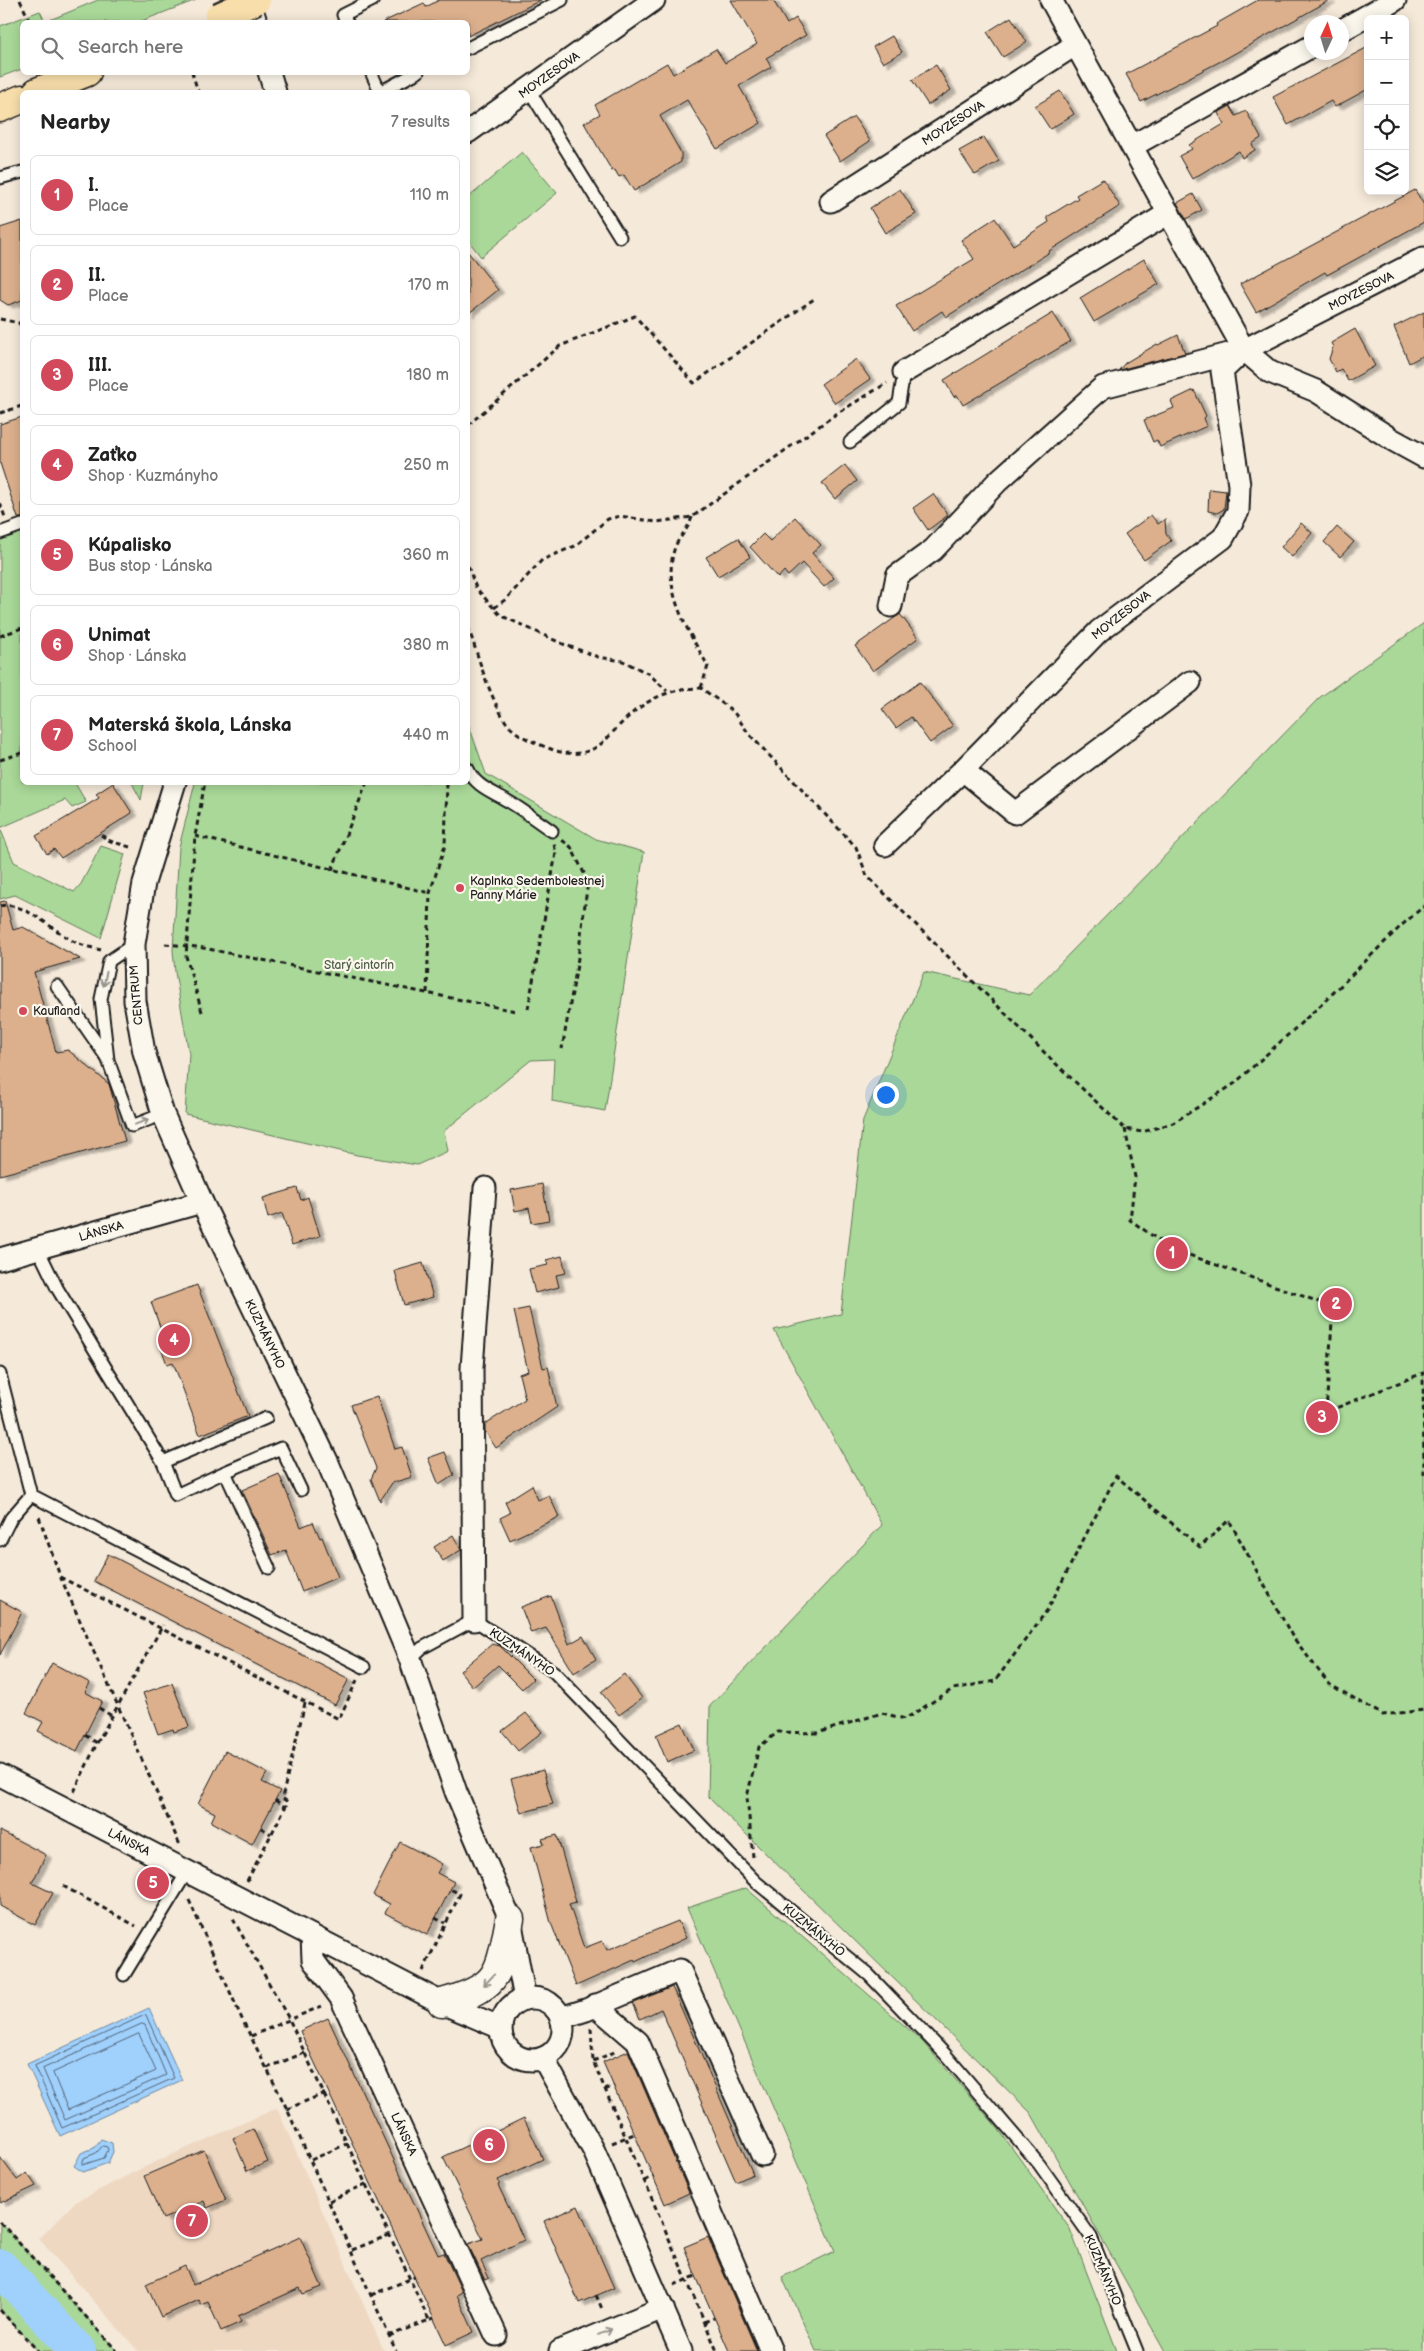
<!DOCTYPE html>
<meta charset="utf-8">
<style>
:root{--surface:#fff;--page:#f2f2f2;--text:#222;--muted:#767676;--line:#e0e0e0;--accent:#d1495b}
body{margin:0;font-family:"Balsamiq Sans",sans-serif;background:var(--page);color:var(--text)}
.controls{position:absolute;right:15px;top:15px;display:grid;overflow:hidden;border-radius:8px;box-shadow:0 2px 12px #0003}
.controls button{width:45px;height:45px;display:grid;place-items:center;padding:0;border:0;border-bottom:1px solid var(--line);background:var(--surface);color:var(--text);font:25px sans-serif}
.compass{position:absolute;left:1304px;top:15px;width:45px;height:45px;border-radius:50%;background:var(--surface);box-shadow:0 2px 12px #0003;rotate:4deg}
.you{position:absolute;left:885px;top:1094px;width:18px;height:18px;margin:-12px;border:4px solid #fff;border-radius:50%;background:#1a73e8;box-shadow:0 0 0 8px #1a73e833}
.badge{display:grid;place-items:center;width:32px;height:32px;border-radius:50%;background:var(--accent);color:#fff;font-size:16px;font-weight:700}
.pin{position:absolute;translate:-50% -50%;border:2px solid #fff;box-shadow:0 1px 5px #0006}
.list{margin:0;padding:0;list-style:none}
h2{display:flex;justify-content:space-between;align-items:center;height:65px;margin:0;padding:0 20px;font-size:21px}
h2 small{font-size:16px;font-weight:400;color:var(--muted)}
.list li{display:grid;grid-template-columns:32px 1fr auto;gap:15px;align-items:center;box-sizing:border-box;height:80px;margin:0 10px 10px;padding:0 10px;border:1px solid var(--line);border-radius:8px}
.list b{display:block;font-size:19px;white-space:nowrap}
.list p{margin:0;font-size:16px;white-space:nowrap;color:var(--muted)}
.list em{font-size:16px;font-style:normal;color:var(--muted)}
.icon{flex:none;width:28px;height:28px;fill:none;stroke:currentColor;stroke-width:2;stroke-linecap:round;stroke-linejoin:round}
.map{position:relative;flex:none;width:1424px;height:2351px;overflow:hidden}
.search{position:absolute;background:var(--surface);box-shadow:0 2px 12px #0003;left:20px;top:20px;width:450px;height:55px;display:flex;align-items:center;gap:12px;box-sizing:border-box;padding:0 18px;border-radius:8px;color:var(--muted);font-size:19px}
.panel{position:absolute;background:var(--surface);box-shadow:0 2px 12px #0003;left:20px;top:90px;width:450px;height:695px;border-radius:8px}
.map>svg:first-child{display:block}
.built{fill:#eed8c2}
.green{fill:#a9d898;stroke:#627a5a}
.water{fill:#a0d0fc;stroke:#6b88a2}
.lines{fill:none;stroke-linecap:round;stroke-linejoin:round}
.shore{stroke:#516476;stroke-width:1}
.river{stroke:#a0d0fc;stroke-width:36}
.building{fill:#dcb08d;stroke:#1c1c1c;filter:url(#shadow)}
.service-casing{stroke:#1c1c1c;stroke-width:15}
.minor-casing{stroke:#1c1c1c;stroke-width:25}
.tertiary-casing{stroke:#1c1c1c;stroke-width:31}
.primary-casing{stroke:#1c1c1c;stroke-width:31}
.path{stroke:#1c1c1c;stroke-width:3;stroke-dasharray:5 4;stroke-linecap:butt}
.service{stroke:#fbf7ec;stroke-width:11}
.minor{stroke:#fbf7ec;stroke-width:21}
.tertiary{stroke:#fbf7ec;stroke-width:28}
.primary{stroke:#f8deab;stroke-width:28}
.primary-bridge-casing{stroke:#1c1c1c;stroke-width:31;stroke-linecap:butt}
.primary-bridge{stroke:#f8deab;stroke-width:28}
.oneway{stroke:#97948e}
.poi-dot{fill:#d1495b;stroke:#fbf7ec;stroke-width:2}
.labels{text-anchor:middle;stroke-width:4.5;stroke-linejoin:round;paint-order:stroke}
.street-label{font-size:12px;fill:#1c1c1c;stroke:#fbf7ec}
.poi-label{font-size:12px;fill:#1c1c1c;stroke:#fbf7ec;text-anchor:start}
.park-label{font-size:12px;fill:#4d5e47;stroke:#fbf7ec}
</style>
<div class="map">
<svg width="1424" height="2351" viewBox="0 0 1424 2351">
<defs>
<filter id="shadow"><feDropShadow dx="5.5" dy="3" stdDeviation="1" flood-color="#0004"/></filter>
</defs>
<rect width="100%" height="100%" fill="#f5e9d9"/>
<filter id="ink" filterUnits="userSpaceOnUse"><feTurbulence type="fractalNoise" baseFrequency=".02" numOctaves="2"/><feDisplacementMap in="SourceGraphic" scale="10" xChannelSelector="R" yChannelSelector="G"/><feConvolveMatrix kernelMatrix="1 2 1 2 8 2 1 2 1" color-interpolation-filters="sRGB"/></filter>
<g filter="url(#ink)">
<polygon class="built" points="277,2108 384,2351 138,2351 39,2239 74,2203 142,2168"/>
<g class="green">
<polygon points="98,0 196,0 139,22 22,22 22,69 0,77 0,26 40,11 45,22"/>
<polygon points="522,152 557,193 481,257 468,240 468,198"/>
<polygon points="22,525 22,782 75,783 86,802 72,808 65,800 0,828 14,862 74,892 81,884 101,846 125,854 101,938 15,895 0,899 0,533"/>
<polygon points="1424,623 1424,2351 1165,2351 1031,2113 708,1797 710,1706 882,1525 774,1330 841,1314 863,1120 924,972 1029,995 1319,698"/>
<polygon points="468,723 486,774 596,839 644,852 605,1111 552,1101 554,1059 531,1060 444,1131 448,1151 417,1165 357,1155 185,1114 189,1054 175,972 173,950 179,847 195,783 468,782"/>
<polygon points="132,783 144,783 141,800"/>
<polygon points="746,1888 921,2040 997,2127 1070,2229 1117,2351 816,2351 782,2277 835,2251 687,1908"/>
<polygon points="0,2222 117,2351 38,2351 0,2310"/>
</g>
<g class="water">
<polygon points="149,2008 182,2080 60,2136 27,2064"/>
<polygon points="101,2139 112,2143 113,2152 108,2163 83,2172 74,2166 81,2153 94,2148"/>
</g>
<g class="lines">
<g class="shore">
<polygon points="146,2015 174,2078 62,2128 35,2066"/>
<polygon points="142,2024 145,2025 166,2075 65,2120 43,2069"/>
<polygon points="139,2034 156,2071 68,2110 53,2073"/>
<polygon points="103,2146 107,2147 108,2150 104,2158 82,2165 84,2158 96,2153"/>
</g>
<polyline class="river" points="0,2267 78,2351"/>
</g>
<g class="building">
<polygon points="439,0 541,0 468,36 468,22 383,22 424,3 426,7"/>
<polygon points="731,0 773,0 787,24 796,18 806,35 766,58 771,67 739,86 761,123 717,149 687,100 660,116 681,153 681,162 634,191 624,175 619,177 615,170 612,171 584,123 600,114 595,105 667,63 673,74 716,49 725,63 757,44"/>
<polygon points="1258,0 1330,0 1223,60 1141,102 1126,74 1217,26 1216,24"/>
<polygon points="1011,17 1027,42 1003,57 987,32"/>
<polygon points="892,36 902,52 883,63 873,47"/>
<polygon points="1368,47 1368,89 1335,107 1331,101 1288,125 1273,97"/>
<polygon points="936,65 951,90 928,105 912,80"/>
<polygon points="1060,91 1074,114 1050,129 1035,106"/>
<polygon points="1230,106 1236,116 1246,111 1261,138 1252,144 1255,150 1242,158 1239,151 1192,179 1179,156 1192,149 1189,145 1224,124 1218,113"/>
<polygon points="854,117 870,141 840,161 824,136"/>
<polygon points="984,137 999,161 975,175 959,151"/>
<polygon points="1103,179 1120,206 1049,251 1050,252 946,317 942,311 912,331 896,306 974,259 961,240 995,218 1013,245 1049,222 1047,217 1078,198 1076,195"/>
<polygon points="900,189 916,214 885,233 870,208"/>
<polygon points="1415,190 1424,205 1424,222 1327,275 1325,272 1256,312 1240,284"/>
<polygon points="1193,194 1202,210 1186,219 1177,203"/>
<polygon points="22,221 22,300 8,305 0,300 0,228"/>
<polygon points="468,252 498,290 468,314"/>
<polygon points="1144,259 1159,284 1094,322 1080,298"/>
<polygon points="1424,312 1424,355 1409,363 1394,327"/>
<polygon points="1053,313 1071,341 963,405 957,395 954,397 944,380"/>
<polygon points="1355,329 1375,366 1348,381 1341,369 1336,372 1329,359 1333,347 1331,343"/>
<polygon points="1178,335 1185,353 1119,370 1125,363 1157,344 1158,345"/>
<polygon points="856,359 870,379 835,403 821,384"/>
<polygon points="1194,390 1206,416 1204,418 1207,426 1160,447 1157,440 1153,442 1144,420 1174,408 1171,401"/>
<polygon points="22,417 22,518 18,518 0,463 0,424"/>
<polygon points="845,465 857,481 835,499 822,483"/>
<polygon points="1209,489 1226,491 1224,509 1217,513 1208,511"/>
<polygon points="933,494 948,515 928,530 913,508"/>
<polygon points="1151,515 1158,524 1165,519 1166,534 1171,541 1144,560 1125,534"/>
<polygon points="795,517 821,545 812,553 834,578 824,587 802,563 788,576 784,571 778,578 750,547 763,534 770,541"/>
<polygon points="1301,523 1312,533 1292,557 1281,547"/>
<polygon points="1337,527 1354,542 1340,557 1324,542"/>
<polygon points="738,538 750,557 718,576 706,557"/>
<polygon points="900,614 918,638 873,671 855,646"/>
<polygon points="920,682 953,726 930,743 911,717 896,728 882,709"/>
<polygon points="113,783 132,813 61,858 54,849 47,854 36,836 99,798 96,794"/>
<polygon points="5,901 13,930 23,927 80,959 34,972 56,1052 68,1050 109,1084 125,1141 0,1175 0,902"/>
<polygon points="542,1184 549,1220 532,1223 529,1208 515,1211 511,1190"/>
<polygon points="297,1188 301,1200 308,1197 320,1236 292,1245 282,1213 268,1218 263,1198"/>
<polygon points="562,1256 566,1273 556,1275 559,1287 535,1293 529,1269 548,1265 546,1260"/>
<polygon points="423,1263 433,1297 404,1305 395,1271"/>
<polygon points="197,1285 248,1416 200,1435 173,1362 167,1364 161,1348 167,1346 151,1302"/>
<polygon points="529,1308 543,1368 548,1367 557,1407 496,1448 485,1431 485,1424 525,1399 519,1374 528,1371 514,1311"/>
<polygon points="377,1396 395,1449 402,1447 412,1477 392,1483 380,1501 371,1479 376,1468 351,1405"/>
<polygon points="445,1452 454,1475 439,1485 428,1458"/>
<polygon points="279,1474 301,1527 313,1522 320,1538 322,1537 338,1577 302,1592 286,1550 272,1555 242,1490"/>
<polygon points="532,1485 538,1500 549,1495 559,1517 510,1540 500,1518 510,1513 505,1502"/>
<polygon points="453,1535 461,1550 443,1561 434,1547"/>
<polygon points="108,1554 349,1679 335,1705 94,1581"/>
<polygon points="551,1596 569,1644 583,1636 596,1659 574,1673 546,1628 531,1633 521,1607"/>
<polygon points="0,1600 22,1612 0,1655"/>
<polygon points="492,1644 500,1646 533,1679 522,1689 498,1665 473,1687 460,1671"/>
<polygon points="52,1663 90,1683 85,1692 102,1701 77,1751 38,1731 43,1722 26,1713"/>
<polygon points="624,1674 642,1698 619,1715 601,1692"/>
<polygon points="172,1683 189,1727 174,1732 173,1729 158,1734 143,1693"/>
<polygon points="526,1713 542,1732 518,1751 502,1731"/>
<polygon points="682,1723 694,1750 667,1762 656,1735"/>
<polygon points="225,1751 267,1773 262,1782 280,1791 252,1844 211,1822 215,1813 198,1804"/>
<polygon points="543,1770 553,1804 521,1813 511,1779"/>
<polygon points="0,1831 46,1855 32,1883 53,1893 35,1925 0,1906"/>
<polygon points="557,1835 576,1902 569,1904 584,1948 602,1941 607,1950 678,1921 686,1938 635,1962 634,1960 576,1986 551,1923 531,1847 544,1844 542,1839"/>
<polygon points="400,1842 442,1864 437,1873 454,1882 427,1935 385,1913 390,1904 373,1895"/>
<polygon points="672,1987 753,2174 736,2182 661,2009 640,2019 633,2003"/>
<polygon points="328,2018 438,2255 444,2253 462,2292 457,2295 474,2332 446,2345 300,2031"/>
<polygon points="628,2051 689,2193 665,2204 603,2062"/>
<polygon points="524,2118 543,2159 498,2180 500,2184 498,2185 524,2240 481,2261 489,2278 485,2280 468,2244 483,2239 443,2157"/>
<polygon points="253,2129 268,2162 247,2171 233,2138"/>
<polygon points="204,2150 226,2200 207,2208 204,2201 163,2219 144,2176"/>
<polygon points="0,2157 17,2180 27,2173 36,2186 0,2203"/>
<polygon points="578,2206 614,2288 579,2303 544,2221"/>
<polygon points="300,2237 322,2287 303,2294 300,2288 238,2316 241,2322 221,2331 208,2302 201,2305 199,2300 161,2317 146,2284 185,2266 193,2285"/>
<polygon points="708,2237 757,2351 729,2351 696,2276 684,2247"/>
</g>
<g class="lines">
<g class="service-casing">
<g id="service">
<polyline points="347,22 343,15 373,0"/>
<polyline points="468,48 562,0"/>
<polyline points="371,72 380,92"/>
<polyline points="529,90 620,237"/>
<polyline points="380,92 418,72"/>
<polyline points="0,178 22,172"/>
<polyline points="850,442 899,403 904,372"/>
<polyline points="0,533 22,525"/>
<path d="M 468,769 C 475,786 491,791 506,800 C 522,809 537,821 552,831"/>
<polyline points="134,944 109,961 101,999 108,1060 132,1126 163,1114"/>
<polyline points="57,986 107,1058"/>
<polyline points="38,1249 57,1288 163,1462 176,1495 225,1472 269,1568"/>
<polyline points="0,1374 31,1495"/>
<polyline points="163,1462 266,1418"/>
<polyline points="225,1472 281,1448 301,1490"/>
<polyline points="0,1540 11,1518 31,1495 364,1667"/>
<polyline points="410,1659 422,1648 474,1620 554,1672 756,1882 869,1975 945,2054 1039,2164 1091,2237 1137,2351"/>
<polyline points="124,1975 187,1872"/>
</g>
</g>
<g class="minor-casing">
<g id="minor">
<polyline points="249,0 256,22"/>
<polyline points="1051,0 1244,350 1270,372 1316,391 1393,440 1424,457"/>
<polyline points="1342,30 1395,0"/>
<polyline points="269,72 275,92"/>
<polyline points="468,132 654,0"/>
<polyline points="1132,146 1312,46"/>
<polyline points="831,201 1075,45"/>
<polyline points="904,372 1169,213"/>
<polyline points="891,606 897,576 933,550 998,481 1103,387 1244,350 1424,258"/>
<polyline points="963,770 1015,813 1190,682"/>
<polyline points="175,782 144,883 134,944 135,1001 144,1052 163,1114 202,1202 328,1463 410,1659 456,1792 510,1919 525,1999"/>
<polyline points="885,845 963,770 1099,631 1223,538 1238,511 1239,485 1222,371 1244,350"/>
<polyline points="0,1259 202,1202"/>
<polyline points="474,1620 472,1368 485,1188"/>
<polyline points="0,1775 442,2003 501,2028"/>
<polyline points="312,1936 313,1960 341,1998 496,2335"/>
<circle cx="532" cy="2029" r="31"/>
<polyline points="595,2005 638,2042 771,2351"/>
<polyline points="561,2018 586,2010 680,1970 762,2155"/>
<polyline points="543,2058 594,2151 681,2351"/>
<polyline points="560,2351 663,2308"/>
</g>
</g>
<g class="tertiary-casing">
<path id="tertiary" d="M 442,2003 C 501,1987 499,1974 510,1919"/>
</g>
<g class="primary-casing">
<g id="primary">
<polyline points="37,92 87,72"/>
<polyline points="0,108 22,99"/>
</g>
</g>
<g class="path">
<polyline points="20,0 30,22"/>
<polyline points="192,72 198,92"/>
<polyline points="0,319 19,323 22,327"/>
<polyline points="0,413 22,406"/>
<polyline points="468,425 560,346 635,316 694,383 814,299"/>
<polyline points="0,503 5,517"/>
<path d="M 692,517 C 688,530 679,537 675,547 C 661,589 688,631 708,666 L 701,688"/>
<polyline points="468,566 476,588 500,615 563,644 598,657 623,661 649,674 667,691"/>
<polyline points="494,608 506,599 542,560 575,546 608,519 620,516 656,522 692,517 836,414 887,383"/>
<path d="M 468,627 C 479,658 488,694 506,722 C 514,735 538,744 551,749 C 567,755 583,756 598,746 C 607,740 615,729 623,722 C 644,700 670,688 701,688 L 733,711 L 749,734 L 856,847 L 867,876 L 1051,1059 L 1125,1129 L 1142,1132 L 1173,1123 L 1234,1084 L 1323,1003 L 1402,925 L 1424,906"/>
<polyline points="0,636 22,628"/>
<polyline points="0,760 22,753"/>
<polyline points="101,835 110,841 130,847"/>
<polyline points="195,836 430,893"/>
<polyline points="562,840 571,847 588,881 577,965 562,1049"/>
<polyline points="332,870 367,782"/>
<path d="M 0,906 C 24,900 55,933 77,943 C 84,946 93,948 101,950"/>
<polyline points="165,944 198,947 516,1011"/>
<polyline points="427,993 430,893 445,845 447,782"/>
<polyline points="528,1009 556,853 554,844"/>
<polyline points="202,1012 186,956 195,836 205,782"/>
<polyline points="1125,1129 1135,1177 1130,1220 1170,1248 1333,1307 1326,1412 1423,1373 1424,1475"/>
<polyline points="39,1517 60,1576 180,1845"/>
<polyline points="60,1577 339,1719 357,1680"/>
<polyline points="99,1708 112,1716"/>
<polyline points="85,1735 97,1743"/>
<polyline points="74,1792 97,1743 163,1625"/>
<polyline points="275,1800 285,1807"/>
<polyline points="261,1828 271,1834"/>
<polyline points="753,1857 747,1797 759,1747 778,1732 817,1733 882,1713 905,1719 953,1689 995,1681 1048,1609 1116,1476 1200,1547 1229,1520 1292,1636 1329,1684 1383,1715 1424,1710"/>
<polyline points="247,1881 288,1802 282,1798 306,1699"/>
<polyline points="63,1886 136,1926"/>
<polyline points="189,1900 242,2019 287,2109 396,2351"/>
<polyline points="435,1918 445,1923"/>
<polyline points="233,1919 289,2019 429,2320"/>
<polyline points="423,1971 460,1894 450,1889"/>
<polyline points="591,2028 593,2061 717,2351"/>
<polyline points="251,2036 322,2006"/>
<polyline points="593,2061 617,2051"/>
<polyline points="267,2068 309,2051"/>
<polyline points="605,2090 614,2086"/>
<polyline points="287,2109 328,2092"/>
<polyline points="612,2143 634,2134"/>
<polyline points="311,2160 351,2142"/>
<polyline points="644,2181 653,2177"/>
<polyline points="329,2201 370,2182"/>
<polyline points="0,2222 117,2351"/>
<polyline points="352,2250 394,2233"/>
<polyline points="674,2285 696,2276"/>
<polyline points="371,2295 415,2277"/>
<polyline points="596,2295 603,2311"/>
<polyline points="0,2310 38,2351"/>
<polyline points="704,2322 714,2318"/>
<polyline points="389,2336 434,2318"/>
</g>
<use href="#service" class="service"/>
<use href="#minor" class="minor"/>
<use href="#tertiary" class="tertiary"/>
<use href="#primary" class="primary"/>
<g class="primary-bridge-casing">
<polyline id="primary-bridge" points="219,17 256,0"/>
</g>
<use href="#primary-bridge" class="primary-bridge"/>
</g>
<defs><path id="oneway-shaft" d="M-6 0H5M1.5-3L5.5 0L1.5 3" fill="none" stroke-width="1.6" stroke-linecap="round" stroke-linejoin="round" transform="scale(1.25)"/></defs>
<g class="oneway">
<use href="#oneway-shaft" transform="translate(105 979) rotate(102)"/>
<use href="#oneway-shaft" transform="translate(142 1122) rotate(-21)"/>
<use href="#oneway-shaft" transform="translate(489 1980) rotate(133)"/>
<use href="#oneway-shaft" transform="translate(605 2332) rotate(-23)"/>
</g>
</g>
<g class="poi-dot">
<circle cx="460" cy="888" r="5"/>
<circle cx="23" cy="1011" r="5"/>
</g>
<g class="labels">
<g class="street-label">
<text transform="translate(549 75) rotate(-35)" y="4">MOYZESOVA</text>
<text transform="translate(953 123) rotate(-33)" y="4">MOYZESOVA</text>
<text transform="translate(1361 291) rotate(-27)" y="4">MOYZESOVA</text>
<text transform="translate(1121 615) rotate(-38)" y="4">MOYZESOVA</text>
<text transform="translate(136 995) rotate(-95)" y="4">CENTRUM</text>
<text transform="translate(101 1231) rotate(-16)" y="4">LÁNSKA</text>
<text transform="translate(265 1334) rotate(64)" y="4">KUZMÁNYHO</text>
<text transform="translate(522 1652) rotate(34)" y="4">KUZMÁNYHO</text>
<text transform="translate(129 1842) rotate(27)" y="4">LÁNSKA</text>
<text transform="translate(814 1930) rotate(39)" y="4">KUZMÁNYHO</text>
<text transform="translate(404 2134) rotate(65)" y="4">LÁNSKA</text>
<text transform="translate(1103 2270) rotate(67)" y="4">KUZMÁNYHO</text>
</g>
<g class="poi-label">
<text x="470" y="885">Kaplnka Sedembolestnej<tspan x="470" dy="14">Panny Márie</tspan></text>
<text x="33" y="1015">Kaufland</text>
</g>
<g class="park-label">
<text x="359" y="969">Starý cintorín</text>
</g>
</g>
</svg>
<div class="controls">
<button>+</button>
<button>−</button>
<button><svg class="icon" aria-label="locate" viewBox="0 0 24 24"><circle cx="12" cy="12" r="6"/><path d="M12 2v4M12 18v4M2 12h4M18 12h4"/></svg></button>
<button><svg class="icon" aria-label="layers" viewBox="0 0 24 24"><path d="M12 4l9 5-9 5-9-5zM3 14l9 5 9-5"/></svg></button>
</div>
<svg class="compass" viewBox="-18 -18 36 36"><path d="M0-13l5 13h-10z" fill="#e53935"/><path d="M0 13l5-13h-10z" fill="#767676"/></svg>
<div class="you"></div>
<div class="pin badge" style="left:1172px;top:1253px">1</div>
<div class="pin badge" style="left:1336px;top:1304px">2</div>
<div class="pin badge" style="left:1322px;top:1417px">3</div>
<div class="pin badge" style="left:174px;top:1340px">4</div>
<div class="pin badge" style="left:153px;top:1883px">5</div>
<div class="pin badge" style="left:489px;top:2145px">6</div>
<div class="pin badge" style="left:192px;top:2221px">7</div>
<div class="search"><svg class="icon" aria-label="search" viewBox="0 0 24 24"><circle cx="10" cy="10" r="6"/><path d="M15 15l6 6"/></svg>Search here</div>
<section class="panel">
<h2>Nearby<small>7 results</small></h2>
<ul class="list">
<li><span class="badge">1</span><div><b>I.</b><p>Place</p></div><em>110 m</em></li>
<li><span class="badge">2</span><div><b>II.</b><p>Place</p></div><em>170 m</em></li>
<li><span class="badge">3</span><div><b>III.</b><p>Place</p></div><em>180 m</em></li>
<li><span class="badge">4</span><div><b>Zaťko</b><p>Shop · Kuzmányho</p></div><em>250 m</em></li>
<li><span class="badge">5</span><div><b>Kúpalisko</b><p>Bus stop · Lánska</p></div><em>360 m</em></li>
<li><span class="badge">6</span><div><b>Unimat</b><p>Shop · Lánska</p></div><em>380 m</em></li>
<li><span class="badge">7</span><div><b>Materská škola, Lánska</b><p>School</p></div><em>440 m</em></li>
</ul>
</section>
</div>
